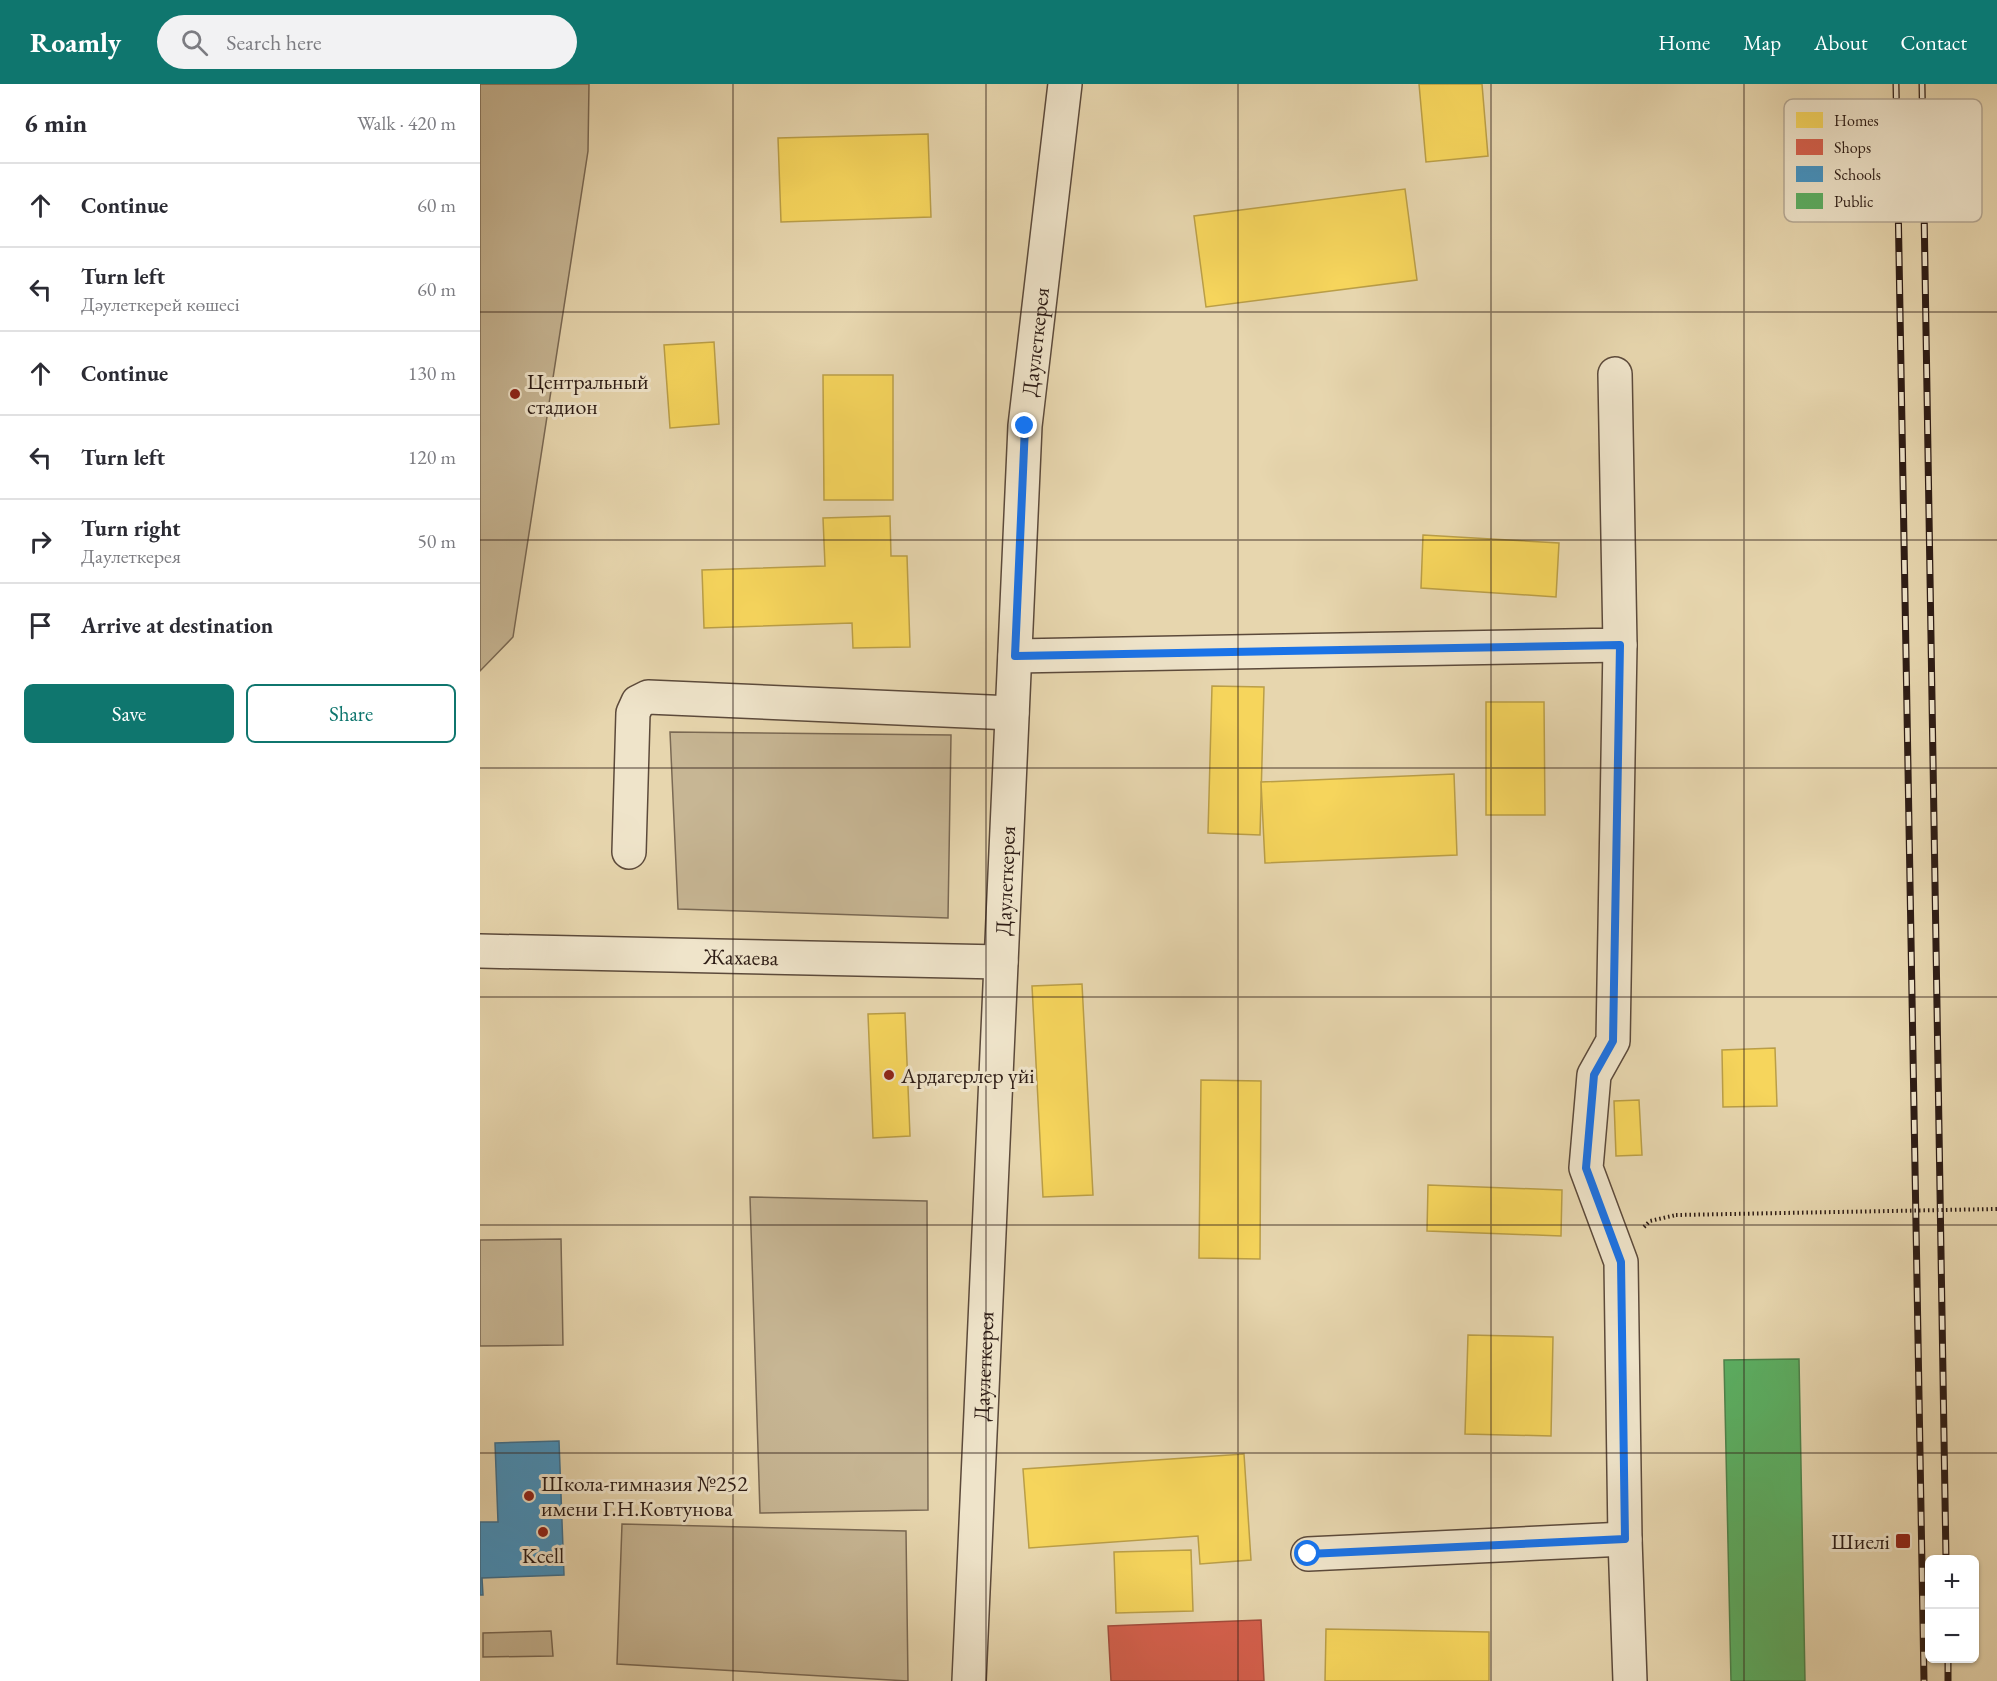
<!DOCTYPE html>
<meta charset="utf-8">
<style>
:root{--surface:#fff;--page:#f2f2f3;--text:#2b2b33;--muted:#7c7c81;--line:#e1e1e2;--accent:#0f766e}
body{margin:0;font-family:"EB Garamond",serif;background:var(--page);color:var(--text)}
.controls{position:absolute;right:18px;bottom:18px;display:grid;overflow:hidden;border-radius:9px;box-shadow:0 2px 4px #0004}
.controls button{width:54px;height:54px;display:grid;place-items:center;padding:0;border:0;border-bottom:2px solid var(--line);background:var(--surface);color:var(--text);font:30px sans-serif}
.stop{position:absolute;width:18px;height:18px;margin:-14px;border:4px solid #1a73e8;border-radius:50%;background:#fff}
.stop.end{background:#1a73e8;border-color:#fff;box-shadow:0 2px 6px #0008}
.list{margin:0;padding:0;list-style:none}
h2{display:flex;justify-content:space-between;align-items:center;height:78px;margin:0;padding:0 24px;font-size:26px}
h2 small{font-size:20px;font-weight:400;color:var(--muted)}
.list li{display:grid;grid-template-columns:39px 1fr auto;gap:18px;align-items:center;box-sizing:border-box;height:84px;padding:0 24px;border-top:2px solid var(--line)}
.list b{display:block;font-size:22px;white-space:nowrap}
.list p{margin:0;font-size:20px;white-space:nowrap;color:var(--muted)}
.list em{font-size:20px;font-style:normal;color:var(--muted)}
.actions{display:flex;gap:12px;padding:18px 24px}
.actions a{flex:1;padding:14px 0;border:2px solid var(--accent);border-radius:9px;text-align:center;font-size:21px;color:var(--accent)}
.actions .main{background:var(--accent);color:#fff}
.icon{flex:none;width:33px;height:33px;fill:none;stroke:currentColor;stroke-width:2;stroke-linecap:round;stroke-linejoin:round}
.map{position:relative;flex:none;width:1517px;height:1597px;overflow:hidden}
header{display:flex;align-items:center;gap:36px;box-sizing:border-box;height:84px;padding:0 30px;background:var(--accent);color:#fff}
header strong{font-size:28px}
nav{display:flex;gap:33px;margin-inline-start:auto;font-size:21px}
.search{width:420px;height:54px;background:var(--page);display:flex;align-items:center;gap:15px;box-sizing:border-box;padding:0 21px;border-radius:33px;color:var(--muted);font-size:22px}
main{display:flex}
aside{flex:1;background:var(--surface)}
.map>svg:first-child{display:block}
.green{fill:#c7b694;stroke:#7a6954;stroke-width:1.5}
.homes{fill:#f6d55c;stroke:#ba9e47;stroke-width:1.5}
.shops{fill:#d6604d;stroke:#a34c3c;stroke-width:1.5}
.schools{fill:#4393c3;stroke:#3c6f8f;stroke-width:1.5}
.public{fill:#5aae61;stroke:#4c824a;stroke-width:1.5}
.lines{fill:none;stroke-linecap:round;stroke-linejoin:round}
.minor-casing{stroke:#5c4a3b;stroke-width:36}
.path{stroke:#2d1c15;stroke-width:4;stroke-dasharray:1.5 3;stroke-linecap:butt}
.minor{stroke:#efe4ca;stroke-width:33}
.rail-casing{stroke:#2d1c15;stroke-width:7}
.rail{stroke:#efe4ca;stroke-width:4.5;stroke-dasharray:14;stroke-linecap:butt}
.path-bridge{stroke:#2d1c15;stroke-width:4;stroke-dasharray:1.5 3;stroke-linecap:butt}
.route{stroke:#1a73e8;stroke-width:8}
.grid{fill:none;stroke:#2d1c15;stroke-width:1.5;stroke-opacity:0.55}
.poi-dot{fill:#8f2418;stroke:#efe4ca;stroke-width:2}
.labels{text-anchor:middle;stroke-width:6;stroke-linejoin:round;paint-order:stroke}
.street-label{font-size:22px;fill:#2d1c15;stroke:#efe4ca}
.poi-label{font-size:22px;fill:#2d1c15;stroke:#efe4ca;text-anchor:start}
.key{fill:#efe4ca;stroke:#b5a894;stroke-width:1.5}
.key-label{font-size:16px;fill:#2d1c15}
</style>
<header>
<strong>Roamly</strong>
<div class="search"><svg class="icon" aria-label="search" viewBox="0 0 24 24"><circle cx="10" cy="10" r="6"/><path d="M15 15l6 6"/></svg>Search here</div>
<nav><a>Home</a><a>Map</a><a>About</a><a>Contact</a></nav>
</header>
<main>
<aside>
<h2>6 min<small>Walk · 420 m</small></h2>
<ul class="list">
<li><svg class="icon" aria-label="ahead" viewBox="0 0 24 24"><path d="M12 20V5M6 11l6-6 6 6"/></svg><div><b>Continue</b></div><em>60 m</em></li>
<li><svg class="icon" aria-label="left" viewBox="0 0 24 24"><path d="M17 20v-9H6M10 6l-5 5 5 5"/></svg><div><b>Turn left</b><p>Дәулеткерей көшесі</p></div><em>60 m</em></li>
<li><svg class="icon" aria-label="ahead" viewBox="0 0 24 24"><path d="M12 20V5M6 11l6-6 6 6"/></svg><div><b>Continue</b></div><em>130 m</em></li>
<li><svg class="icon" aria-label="left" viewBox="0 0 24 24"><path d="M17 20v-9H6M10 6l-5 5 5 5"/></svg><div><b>Turn left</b></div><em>120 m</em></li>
<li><svg class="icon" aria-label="right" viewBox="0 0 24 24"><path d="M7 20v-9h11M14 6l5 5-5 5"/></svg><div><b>Turn right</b><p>Даулеткерея</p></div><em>50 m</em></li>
<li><svg class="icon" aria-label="arrive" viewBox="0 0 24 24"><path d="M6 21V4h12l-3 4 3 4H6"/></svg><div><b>Arrive at destination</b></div></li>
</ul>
<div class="actions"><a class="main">Save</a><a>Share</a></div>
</aside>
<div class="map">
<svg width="1517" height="1597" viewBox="0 0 1517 1597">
<rect width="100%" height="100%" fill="#e7d6ae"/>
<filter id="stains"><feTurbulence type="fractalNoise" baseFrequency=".00333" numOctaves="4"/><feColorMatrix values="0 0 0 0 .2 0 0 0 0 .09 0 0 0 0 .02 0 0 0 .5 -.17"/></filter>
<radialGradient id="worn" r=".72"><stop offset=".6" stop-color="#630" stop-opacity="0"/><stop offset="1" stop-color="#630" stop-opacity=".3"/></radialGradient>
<g class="green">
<polygon points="0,0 109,0 108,67 33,553 0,587"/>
<polygon points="190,648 471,651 468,834 198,825"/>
<polygon points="270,1113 447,1117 448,1426 280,1429"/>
<polygon points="81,1155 83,1261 0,1262 0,1156"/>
<polygon points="142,1440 426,1447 428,1597 137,1580"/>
<polygon points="71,1547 73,1572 3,1573 3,1549"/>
</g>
<g class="homes">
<polygon points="939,0 1002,0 1008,72 946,78"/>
<polygon points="448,50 451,133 301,138 298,54"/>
<polygon points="925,105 937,196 726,223 714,132"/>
<polygon points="234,258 239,340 190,344 184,261"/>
<polygon points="343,291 413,291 413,416 344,416"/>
<polygon points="410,432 411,472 427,472 430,563 373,564 372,539 224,544 222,486 345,482 343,434"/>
<polygon points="943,451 1079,459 1076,513 941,504"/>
<polygon points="732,602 784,603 780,751 728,749"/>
<polygon points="1006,618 1064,618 1065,731 1006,731"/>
<polygon points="974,690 977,771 785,779 781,698"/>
<polygon points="602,900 613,1111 563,1113 552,902"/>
<polygon points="425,929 430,1052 393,1054 388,930"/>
<polygon points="1295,964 1297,1022 1243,1023 1242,966"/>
<polygon points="721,996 781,997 780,1175 719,1174"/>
<polygon points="1159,1016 1162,1071 1136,1072 1134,1017"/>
<polygon points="948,1101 1082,1106 1081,1152 947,1147"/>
<polygon points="988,1251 1073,1253 1071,1352 985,1350"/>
<polygon points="764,1370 771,1476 720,1480 718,1452 549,1464 543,1385"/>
<polygon points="711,1466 713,1527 636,1529 634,1468"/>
<polygon points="846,1545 1009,1548 1009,1597 845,1597"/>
</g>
<polygon class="shops" points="781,1536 784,1597 631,1597 628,1542"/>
<polygon class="schools" points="79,1357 84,1491 2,1494 3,1511 0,1511 0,1438 18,1438 15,1359"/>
<polygon class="public" points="1319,1275 1325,1597 1251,1597 1244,1276"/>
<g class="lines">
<g class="minor-casing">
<g id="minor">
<polyline points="1140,561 1133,957 1114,991 1106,1084 1141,1178 1145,1455 1150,1597"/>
<polyline points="535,572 1140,561 1135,290"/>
<polyline points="149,768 153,629 158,618 168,613 532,629"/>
<path id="s1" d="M 0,867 L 521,878"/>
<polyline points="828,1470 1145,1455"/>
<path id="s2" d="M 489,1597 L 545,342 L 585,0"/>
</g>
</g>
<polyline class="path" points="1164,1143 1170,1137 1196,1131"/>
<use href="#minor" class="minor"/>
<g class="rail-casing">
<g id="rail">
<polyline points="1416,0 1444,1597"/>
<polyline points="1442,0 1466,1476"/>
<polyline points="1468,1574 1468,1597"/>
</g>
</g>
<use href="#rail" class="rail"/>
<polyline class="path-bridge" points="1196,1131 1517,1125"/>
</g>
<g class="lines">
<polyline class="route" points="545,342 535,572 1140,561 1133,957 1114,991 1106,1084 1141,1178 1145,1455 828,1470"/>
</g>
<path class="grid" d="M 253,0 L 253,1597M 506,0 L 506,1597M 758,0 L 758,1597M 1011,0 L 1011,1597M 1264,0 L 1264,1597M 0,228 L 1517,228M 0,456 L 1517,456M 0,684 L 1517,684M 0,913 L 1517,913M 0,1141 L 1517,1141M 0,1369 L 1517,1369"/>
<g class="poi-dot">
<circle cx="35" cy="310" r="6"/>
<circle cx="409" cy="991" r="6"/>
<circle cx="49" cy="1412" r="6"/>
<circle cx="63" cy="1448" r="6"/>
<rect x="1415" y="1449" width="16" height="16" rx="3"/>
</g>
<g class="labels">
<g class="street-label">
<text dy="8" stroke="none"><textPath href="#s2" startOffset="1341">Даулеткерея</textPath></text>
<text dy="8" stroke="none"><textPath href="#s2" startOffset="801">Даулеткерея</textPath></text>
<text dy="8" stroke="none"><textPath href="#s1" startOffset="261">Жахаева</textPath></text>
<text dy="8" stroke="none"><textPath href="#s2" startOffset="315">Даулеткерея</textPath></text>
</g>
<g class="poi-label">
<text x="47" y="305">Центральный<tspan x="47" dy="25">стадион</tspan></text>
<text x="421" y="999">Ардагерлер үйі</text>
<text x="61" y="1407">Школа-гимназия №252<tspan x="61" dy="25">имени Г.Н.Ковтунова</tspan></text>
<text x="1410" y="1465" text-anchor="end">Шиелі</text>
<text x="63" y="1479" text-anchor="middle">Kcell</text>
</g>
</g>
<rect x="1304" y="15" width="198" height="123" rx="9" class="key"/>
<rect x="1316" y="28" width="27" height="16" fill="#f6d55c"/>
<rect x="1316" y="55" width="27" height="16" fill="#d6604d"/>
<rect x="1316" y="82" width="27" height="16" fill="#4393c3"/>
<rect x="1316" y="109" width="27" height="16" fill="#5aae61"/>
<g class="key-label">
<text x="1354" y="42">Homes</text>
<text x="1354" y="69">Shops</text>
<text x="1354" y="96">Schools</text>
<text x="1354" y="123">Public</text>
</g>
<rect width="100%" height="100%" filter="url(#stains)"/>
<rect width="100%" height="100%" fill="url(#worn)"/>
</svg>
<div class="controls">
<button>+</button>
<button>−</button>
</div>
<div class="stop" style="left:828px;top:1470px"></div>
<div class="stop end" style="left:545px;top:342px"></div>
</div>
</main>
